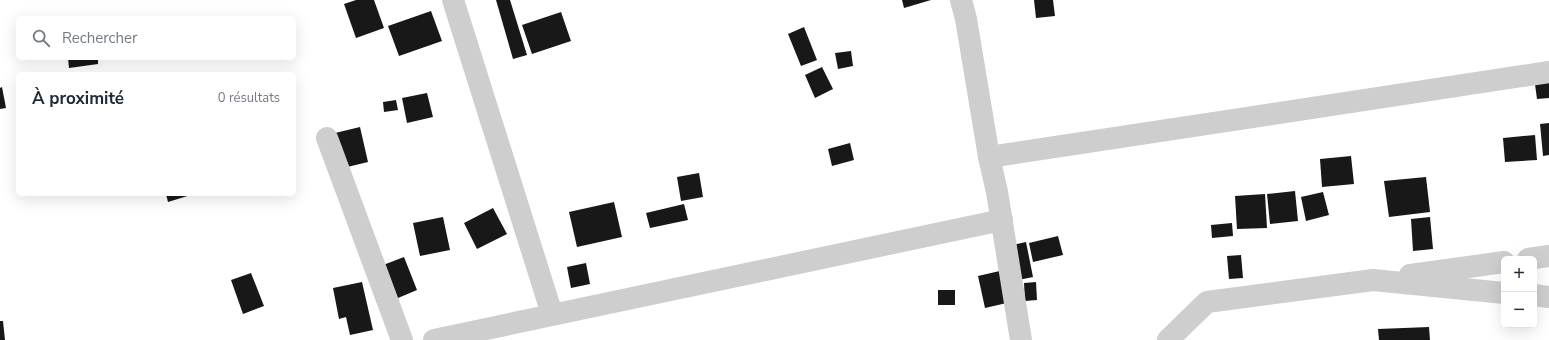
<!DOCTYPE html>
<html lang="fr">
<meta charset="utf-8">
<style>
:root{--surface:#fff;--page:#f6f6f7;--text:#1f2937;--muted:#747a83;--line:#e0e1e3}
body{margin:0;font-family:"Nunito Sans",sans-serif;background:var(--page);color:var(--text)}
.controls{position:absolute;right:12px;bottom:12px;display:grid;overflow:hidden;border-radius:6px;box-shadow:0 4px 16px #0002}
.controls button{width:36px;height:36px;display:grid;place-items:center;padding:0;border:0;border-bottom:1px solid var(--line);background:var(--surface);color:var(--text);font:20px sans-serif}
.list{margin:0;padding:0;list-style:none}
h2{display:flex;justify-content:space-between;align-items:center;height:52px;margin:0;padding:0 16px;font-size:17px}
h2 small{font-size:13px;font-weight:400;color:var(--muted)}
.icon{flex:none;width:22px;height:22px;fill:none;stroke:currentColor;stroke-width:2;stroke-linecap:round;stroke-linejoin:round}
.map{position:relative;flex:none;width:1549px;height:340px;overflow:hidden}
.search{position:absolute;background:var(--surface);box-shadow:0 4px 16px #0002;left:16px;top:16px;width:280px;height:44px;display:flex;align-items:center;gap:10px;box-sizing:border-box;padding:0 14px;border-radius:6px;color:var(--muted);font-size:15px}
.panel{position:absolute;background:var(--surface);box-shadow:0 4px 16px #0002;left:16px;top:72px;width:280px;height:124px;border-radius:6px}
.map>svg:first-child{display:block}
.building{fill:#181818}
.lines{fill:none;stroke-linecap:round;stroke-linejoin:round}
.minor{stroke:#cecece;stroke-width:22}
</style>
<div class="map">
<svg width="1549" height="340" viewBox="0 0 1549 340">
<rect width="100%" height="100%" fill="#fff"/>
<g class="building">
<polygon points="356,0 374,0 384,28 356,38 344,4"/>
<polygon points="496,0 510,0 527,55 513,59"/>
<polygon points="902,0 931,0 904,8"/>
<polygon points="1034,0 1053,0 1055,16 1036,18"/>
<polygon points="431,11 442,41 399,56 388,26"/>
<polygon points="561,12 571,41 532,54 522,25"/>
<polygon points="804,27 817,60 801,66 788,34"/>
<polygon points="851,51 853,66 838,69 835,53"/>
<polygon points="68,58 98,58 98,64 69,68"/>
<polygon points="822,67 833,89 815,98 805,75"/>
<polygon points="1549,76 1549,98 1537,99 1534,77"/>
<polygon points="2,87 6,108 0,109 0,88"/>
<polygon points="427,93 433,117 407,123 402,98"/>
<polygon points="396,100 398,110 384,112 383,102"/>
<polygon points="1549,123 1549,155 1543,156 1540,124"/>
<polygon points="360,127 368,162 339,169 331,134"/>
<polygon points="1535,135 1537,160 1505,162 1503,138"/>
<polygon points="850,143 854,160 832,166 828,149"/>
<polygon points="1351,156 1354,184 1322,187 1320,159"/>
<polygon points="699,173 703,197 681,201 677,177"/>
<polygon points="1426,177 1430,212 1389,217 1384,181"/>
<polygon points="1295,191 1298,221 1270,224 1267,194"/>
<polygon points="1323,192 1329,215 1306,221 1301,197"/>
<polygon points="166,194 194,194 168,202"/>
<polygon points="1265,194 1267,228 1237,229 1235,196"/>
<polygon points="614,202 622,237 577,247 569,212"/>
<polygon points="684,204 688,220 650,228 646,213"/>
<polygon points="493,208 507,234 477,249 464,223"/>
<polygon points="443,217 450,250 420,256 413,223"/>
<polygon points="1430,217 1433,249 1413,251 1411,219"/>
<polygon points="1232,223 1233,236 1212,238 1211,225"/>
<polygon points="1058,236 1063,255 1033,262 1029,243"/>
<polygon points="1026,242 1033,277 1014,281 1008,246"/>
<polygon points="1241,255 1243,278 1229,279 1227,256"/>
<polygon points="404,257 417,290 391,301 378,267"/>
<polygon points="586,263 590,284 571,288 567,267"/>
<polygon points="1004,270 1011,302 985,308 978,276"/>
<polygon points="251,273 264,306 243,314 231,280"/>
<polygon points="362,282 373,330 350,335 346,317 339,319 333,288"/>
<polygon points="1036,282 1037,300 1025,301 1024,283"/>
<rect x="938" y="290" width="17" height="15"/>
<polygon points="0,321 3,321 5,340 0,340"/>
<polygon points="1429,327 1430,340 1379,340 1378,329"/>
</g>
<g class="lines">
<g class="minor">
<polyline points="453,0 552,314"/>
<polyline points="961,0 966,19 989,157 997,192 1021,340"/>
<polyline points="327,138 402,340"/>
<polyline points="989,157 1549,72"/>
<polyline points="1528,259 1549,256"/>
<polyline points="1410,275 1504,262"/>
<polyline points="1534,295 1549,297"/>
<polyline points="434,340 1002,220"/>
<polyline points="1168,340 1207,302 1373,280 1504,293"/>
</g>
</g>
</svg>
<div class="controls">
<button>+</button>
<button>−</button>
</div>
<div class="search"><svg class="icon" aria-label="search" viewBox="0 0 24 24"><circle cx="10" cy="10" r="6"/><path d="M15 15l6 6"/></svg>Rechercher</div>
<section class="panel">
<h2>À proximité<small>0 résultats</small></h2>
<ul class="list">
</ul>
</section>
</div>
